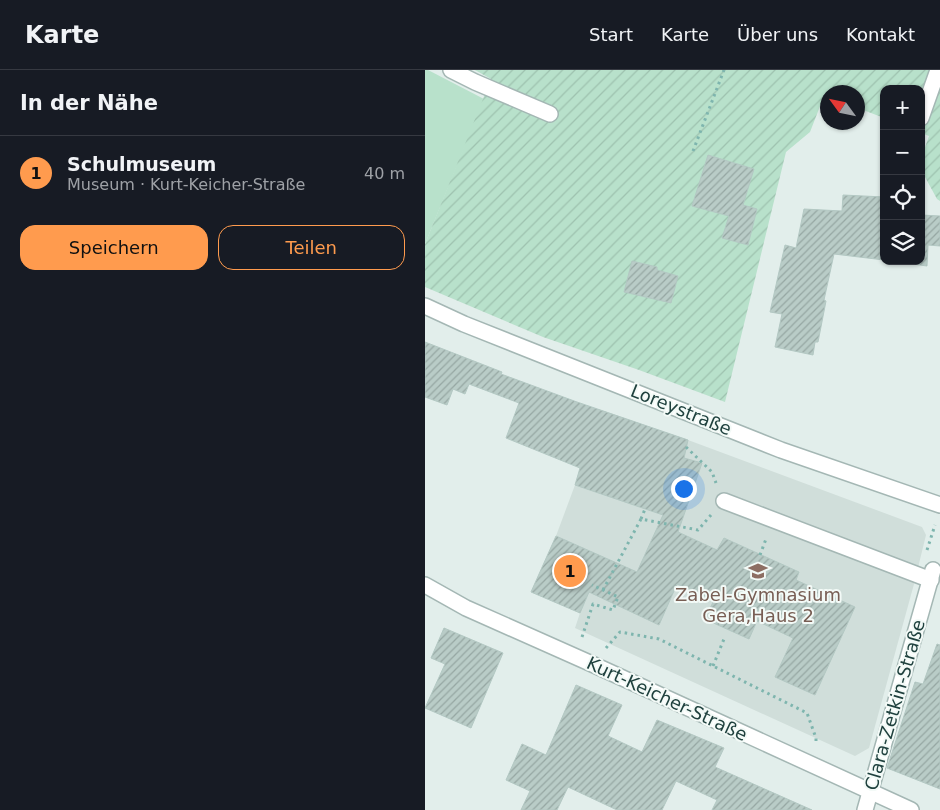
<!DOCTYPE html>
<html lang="de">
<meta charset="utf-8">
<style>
:root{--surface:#171b24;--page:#242831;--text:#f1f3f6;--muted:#9ea1a6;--line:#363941;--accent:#ff9b4e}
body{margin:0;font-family:"DejaVu Sans",sans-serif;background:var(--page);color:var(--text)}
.controls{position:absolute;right:15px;top:15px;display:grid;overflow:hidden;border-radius:10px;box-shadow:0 1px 4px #0004}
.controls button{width:45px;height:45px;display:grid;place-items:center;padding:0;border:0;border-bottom:1px solid var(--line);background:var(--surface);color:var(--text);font:25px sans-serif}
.compass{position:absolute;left:395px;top:15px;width:45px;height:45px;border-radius:50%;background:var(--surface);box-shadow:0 1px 4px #0004;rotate:303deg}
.you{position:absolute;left:258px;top:418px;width:18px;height:18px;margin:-12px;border:4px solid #fff;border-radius:50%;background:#1a73e8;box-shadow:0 0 0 8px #1a73e833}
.badge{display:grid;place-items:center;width:32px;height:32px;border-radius:50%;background:var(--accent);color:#111;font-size:16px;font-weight:700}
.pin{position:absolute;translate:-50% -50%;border:2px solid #fff;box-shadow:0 1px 5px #0006}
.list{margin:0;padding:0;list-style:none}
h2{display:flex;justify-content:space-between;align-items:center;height:65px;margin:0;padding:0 20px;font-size:21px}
h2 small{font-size:16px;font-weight:400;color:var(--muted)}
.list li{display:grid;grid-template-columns:32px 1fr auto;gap:15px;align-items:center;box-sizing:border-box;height:75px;padding:0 20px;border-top:1px solid var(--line)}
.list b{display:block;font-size:19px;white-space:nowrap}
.list p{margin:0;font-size:16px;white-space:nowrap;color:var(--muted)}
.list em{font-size:16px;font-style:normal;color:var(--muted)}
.actions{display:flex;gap:10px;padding:15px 20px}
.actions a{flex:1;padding:11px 0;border:1px solid var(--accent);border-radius:15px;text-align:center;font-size:18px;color:var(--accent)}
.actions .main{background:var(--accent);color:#111}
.icon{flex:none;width:28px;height:28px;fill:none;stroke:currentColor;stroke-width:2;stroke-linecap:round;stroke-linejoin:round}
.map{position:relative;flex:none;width:515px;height:740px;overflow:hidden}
header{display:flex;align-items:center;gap:30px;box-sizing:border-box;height:70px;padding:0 25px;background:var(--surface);border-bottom:1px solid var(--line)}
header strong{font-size:24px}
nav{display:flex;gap:28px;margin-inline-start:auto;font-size:18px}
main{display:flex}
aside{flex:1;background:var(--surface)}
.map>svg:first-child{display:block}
.built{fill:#d0deda}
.grass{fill:#b8e1cb}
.garden{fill:url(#garden-furrows)}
.building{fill:url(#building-hatch);stroke:#b3c8c3}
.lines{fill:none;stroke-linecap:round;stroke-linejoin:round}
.minor-casing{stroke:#a4b7b4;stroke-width:18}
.path{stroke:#7eb5ae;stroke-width:3;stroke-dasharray:2.5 4;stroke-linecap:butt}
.minor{stroke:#fff;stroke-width:15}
.labels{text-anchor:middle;stroke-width:4;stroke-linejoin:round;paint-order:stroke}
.street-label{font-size:18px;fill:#1f413e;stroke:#f3faf7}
.education-label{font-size:18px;fill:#785e54;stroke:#f3faf7}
</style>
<header>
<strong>Karte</strong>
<nav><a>Start</a><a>Karte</a><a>Über uns</a><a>Kontakt</a></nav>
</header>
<main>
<aside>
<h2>In der Nähe<small></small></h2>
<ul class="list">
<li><span class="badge">1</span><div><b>Schulmuseum</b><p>Museum · Kurt-Keicher-Straße</p></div><em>40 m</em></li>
</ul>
<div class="actions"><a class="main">Speichern</a><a>Teilen</a></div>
</aside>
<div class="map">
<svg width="515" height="740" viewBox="0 0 515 740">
<defs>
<pattern id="garden-furrows" width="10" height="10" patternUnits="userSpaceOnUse" patternTransform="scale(1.25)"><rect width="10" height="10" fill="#b8e1cb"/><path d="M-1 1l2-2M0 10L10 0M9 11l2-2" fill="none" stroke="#9ec2af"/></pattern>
<pattern id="building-hatch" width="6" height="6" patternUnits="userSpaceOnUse" patternTransform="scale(1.25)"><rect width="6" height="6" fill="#b9ccc7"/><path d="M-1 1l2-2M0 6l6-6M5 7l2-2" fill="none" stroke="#96a7a3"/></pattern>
</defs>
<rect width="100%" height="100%" fill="#e2eeeb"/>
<polygon class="built" points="173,339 263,370 497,457 501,465 489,514 444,678 430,686 150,558 155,543 179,488 131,466 150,415"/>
<polygon class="grass" points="0,0 3,0 59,29 0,174"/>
<polygon class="garden" points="50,0 515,0 515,131 512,129 500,107 497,86 504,66 496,63 496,19 459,19 459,48 433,38 432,22 402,22 402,27 399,26 385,62 361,82 300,332 214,300 118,267 0,217 0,174 66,9"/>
<g class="building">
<polygon points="283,85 329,99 318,135 332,139 323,175 297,168 304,146 267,136"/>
<polygon points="418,125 459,127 459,190 409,184 399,230 401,231 393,272 390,272 388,285 350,277 357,244 345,242 360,175 371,178 379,139 417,141"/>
<polygon points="496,145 515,146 515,176 503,175 502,196 466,191 496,191"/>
<polygon points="207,191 232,197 232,200 253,206 246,233 199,222"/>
<polygon points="0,272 77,302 76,304 152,332 263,370 259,388 277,393 253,462 292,480 299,468 374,502 371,510 430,537 390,625 350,607 368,568 332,551 324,569 295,556 280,549 289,530 252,514 234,555 164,522 155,543 106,522 131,466 212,502 238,445 150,415 155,398 81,368 94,333 44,314 40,324 28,319 22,335 0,327"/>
<polygon points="19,558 78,583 46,658 0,638 20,594 6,588"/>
<polygon points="512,574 515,575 515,719 462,698 490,612 498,614"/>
<polygon points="151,615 197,635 183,666 217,682 232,650 299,678 290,697 387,740 287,740 292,730 251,711 237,740 192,740 143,717 132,740 96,740 105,721 81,710 97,674 121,685"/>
</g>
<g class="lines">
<g class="minor-casing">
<g id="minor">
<polyline points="26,0 50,12 125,44"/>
<polyline points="496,48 513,0"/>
<polyline points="0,236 39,254 356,380 515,435"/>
<polyline points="299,431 506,510"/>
<polyline points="0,515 41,538 167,594 486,740"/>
<polyline points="440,740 508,500"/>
</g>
</g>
<g class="path">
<polyline points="268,81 299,0"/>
<polyline points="261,377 287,402 291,413"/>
<polyline points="216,449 220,439"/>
<polyline points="502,480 510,455"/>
<polyline points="335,485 341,469"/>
<polyline points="178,520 216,449 273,460 286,445"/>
<polyline points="157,567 168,534 188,540 193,527 167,515"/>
<polyline points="181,578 195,562 234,569 382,643 391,668 391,673"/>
<polyline points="288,596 299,569"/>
</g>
<use href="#minor" class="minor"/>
</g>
<defs>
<g id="school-bare" transform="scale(1.5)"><path d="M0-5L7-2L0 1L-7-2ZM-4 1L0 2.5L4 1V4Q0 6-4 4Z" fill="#8d6e63" stroke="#f3faf7" stroke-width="2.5" paint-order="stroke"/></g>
</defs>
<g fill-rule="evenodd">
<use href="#school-bare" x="333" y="501"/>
</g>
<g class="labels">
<g class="street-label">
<text transform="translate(256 340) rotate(22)" y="6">Loreystraße</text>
<text transform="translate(242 629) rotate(25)" y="6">Kurt-Keicher-Straße</text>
<text transform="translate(470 635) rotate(-74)" y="6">Clara-Zetkin-Straße</text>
</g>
<g class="education-label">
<text x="333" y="531">Zabel-Gymnasium<tspan x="333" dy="21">Gera,Haus 2</tspan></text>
</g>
</g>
</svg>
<div class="controls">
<button>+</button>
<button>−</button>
<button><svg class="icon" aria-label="locate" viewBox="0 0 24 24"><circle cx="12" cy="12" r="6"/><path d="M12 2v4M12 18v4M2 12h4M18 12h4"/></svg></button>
<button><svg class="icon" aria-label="layers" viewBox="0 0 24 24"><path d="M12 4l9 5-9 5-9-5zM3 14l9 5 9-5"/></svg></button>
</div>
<svg class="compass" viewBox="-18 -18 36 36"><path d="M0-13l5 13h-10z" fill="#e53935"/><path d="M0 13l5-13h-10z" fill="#9ea1a6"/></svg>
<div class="you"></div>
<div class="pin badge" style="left:145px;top:501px">1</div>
</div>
</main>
